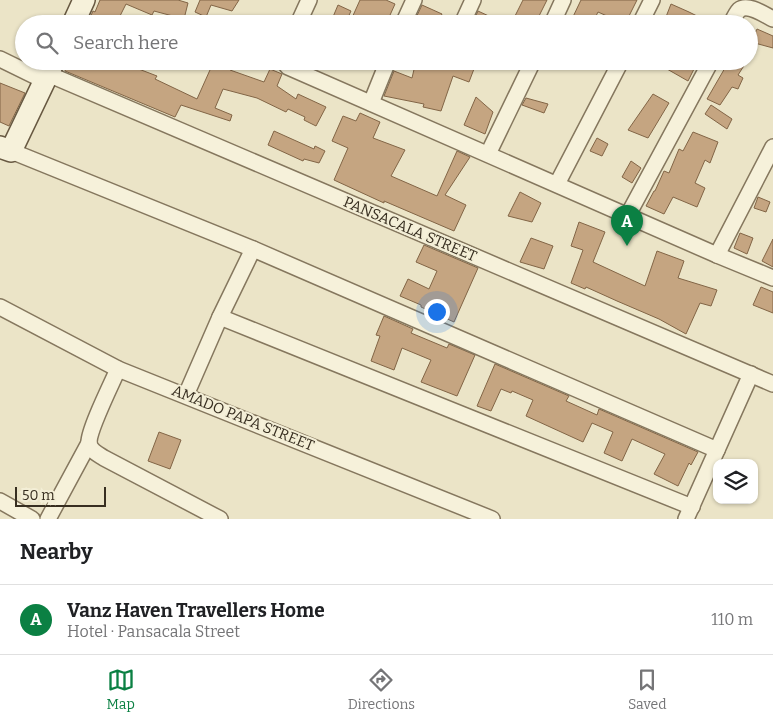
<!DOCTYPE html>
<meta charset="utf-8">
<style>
:root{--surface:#fff;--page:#f6f6f6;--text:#202124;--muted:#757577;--line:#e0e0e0;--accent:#0b8043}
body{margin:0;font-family:Bitter,serif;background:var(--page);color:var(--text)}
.controls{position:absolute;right:15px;bottom:15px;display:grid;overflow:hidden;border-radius:10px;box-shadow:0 1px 4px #0004}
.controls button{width:45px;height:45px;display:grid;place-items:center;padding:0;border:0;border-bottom:1px solid var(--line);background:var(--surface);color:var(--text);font:25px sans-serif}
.scale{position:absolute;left:15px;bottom:12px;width:91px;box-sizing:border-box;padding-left:5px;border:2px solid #372e20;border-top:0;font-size:14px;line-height:18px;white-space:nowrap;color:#372e20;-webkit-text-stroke:4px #f3eed6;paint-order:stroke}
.you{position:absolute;left:436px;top:311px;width:18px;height:18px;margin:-12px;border:4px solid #fff;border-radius:50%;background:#1a73e8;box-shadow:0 0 0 8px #1a73e833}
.badge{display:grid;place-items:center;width:32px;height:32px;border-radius:50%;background:var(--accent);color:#fff;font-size:16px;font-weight:700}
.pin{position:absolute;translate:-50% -41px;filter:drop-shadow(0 1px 2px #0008)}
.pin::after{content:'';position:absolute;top:26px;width:18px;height:15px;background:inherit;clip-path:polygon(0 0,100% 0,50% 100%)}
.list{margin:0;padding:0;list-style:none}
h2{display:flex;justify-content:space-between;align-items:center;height:65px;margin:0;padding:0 20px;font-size:21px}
h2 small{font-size:16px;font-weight:400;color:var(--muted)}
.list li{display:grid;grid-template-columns:32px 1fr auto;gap:15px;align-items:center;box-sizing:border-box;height:70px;padding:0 20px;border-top:1px solid var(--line)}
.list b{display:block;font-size:19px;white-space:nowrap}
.list p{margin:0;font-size:16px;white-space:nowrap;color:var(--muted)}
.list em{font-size:16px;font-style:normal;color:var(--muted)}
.icon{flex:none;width:28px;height:28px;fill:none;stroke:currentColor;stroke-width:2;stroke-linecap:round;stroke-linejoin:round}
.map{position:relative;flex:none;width:773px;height:519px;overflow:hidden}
.search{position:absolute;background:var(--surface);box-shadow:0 1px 4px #0004;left:15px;right:15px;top:15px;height:55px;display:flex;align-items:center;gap:12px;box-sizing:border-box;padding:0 18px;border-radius:28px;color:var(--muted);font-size:19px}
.sheet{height:135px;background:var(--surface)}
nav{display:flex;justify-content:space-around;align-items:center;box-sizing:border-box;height:70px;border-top:1px solid var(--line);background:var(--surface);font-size:14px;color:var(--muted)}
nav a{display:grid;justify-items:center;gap:2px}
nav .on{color:var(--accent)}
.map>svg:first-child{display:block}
.building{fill:#c5a581;stroke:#826546}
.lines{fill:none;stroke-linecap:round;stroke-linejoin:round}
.street-casing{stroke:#85775e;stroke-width:18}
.secondary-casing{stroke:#675841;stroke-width:24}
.street{stroke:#f6f1da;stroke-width:15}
.secondary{stroke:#f6f1da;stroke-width:21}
.labels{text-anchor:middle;stroke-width:4;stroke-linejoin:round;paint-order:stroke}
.street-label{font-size:15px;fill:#372e20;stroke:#f3eed6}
</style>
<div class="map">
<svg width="773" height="519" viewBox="0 0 773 519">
<rect width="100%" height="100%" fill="#ebe4c7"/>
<g class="building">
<polygon points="100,0 178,0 188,3 184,19 154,11 152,15 126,4 116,24 87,24 93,11 95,12"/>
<polygon points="200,0 239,0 232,11 211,5 206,17 195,12"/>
<polygon points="360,0 386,0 395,4 386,24 359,24 351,20"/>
<polygon points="523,0 547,0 535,24 527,24 514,18"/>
<polygon points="581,0 637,0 625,24 598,12 592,24 577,24 571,21"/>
<polygon points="671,4 689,12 713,24 669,24 664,22"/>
<polygon points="338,5 351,11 345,24 330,24"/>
<polygon points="422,5 442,14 437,24 413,24"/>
<polygon points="478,11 506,24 472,24"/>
<polygon points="757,29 773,36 773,48 751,42"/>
<polygon points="67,61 107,61 121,67 123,63 157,76 155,79 197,99 214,61 234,61 230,70 264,82 270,69 282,74 277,86 296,99 298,94 326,107 316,126 304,120 305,117 288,109 286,112 257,98 223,89 215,108 232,115 230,121 181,105 175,117 65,71"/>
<polygon points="416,61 477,61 469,82 453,76 441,111 423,107 424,104 384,96 394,71 412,78"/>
<polygon points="671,61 698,61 688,81 667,69"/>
<polygon points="729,61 747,61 738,75 743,78 738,89 732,87 720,105 707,99"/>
<polygon points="0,83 25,93 9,126 0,122"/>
<polygon points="653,94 669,103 648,138 628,130"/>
<polygon points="476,97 493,112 485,134 464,125"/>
<polygon points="526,98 548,104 544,113 522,105"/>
<polygon points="711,105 732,119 727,129 705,114"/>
<polygon points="360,113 380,122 373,138 405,150 391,176 437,196 457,151 470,157 445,195 466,205 454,231 384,201 384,203 334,180 348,148 332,141 343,116 356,121"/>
<polygon points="274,131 314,149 315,146 325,151 319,163 304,159 303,161 268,145"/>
<polygon points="693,132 718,142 710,163 705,160 695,183 705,188 697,207 673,197 664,214 646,206 654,191 655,191 664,171 669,173 679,149 683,151"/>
<polygon points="597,138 608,144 602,156 590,151"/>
<polygon points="631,161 641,168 632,183 622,177"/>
<polygon points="520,192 541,203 532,222 508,216"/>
<polygon points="758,197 770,202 766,212 754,208"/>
<polygon points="579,222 605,232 593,262 645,286 657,251 684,261 678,278 717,290 711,306 700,303 686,334 659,319 617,301 586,287 585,289 571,283 583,250 571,246"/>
<polygon points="740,233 753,238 747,254 734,248"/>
<polygon points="531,238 553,246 544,269 520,262"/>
<polygon points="773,239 773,267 762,261"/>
<polygon points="424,245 478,268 454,322 421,307 421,305 400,296 408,279 429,289 437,271 416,262"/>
<polygon points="761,287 773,292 773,313 753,305"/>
<polygon points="384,316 413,329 411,333 447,348 449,344 475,355 457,396 421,382 431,360 402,348 394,370 371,361 380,336 376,335"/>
<polygon points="495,364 569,396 566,401 597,415 599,409 698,452 691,465 689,463 678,486 654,474 665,454 632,439 622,461 604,453 613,432 592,423 583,442 526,416 533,400 512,391 511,393 501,389 491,411 477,406"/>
<polygon points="159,432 181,440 170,469 148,461"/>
</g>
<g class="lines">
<g class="street-casing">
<g id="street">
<polyline points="298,24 309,0"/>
<polyline points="403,24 414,0"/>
<polyline points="462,24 473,0"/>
<polyline points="552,24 563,0"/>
<polyline points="640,24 652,0"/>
<path d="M 731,24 C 733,20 736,13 739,10 C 748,3 765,15 773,19"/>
<polyline points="0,59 45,81"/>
<polyline points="283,61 288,67 717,255 773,278"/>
<polyline points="48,74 773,384"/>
<polyline points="371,103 388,61"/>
<polyline points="11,151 253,249 717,450"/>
<polyline points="488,154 533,61"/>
<polyline points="557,184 621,61"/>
<polyline points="628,215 711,61"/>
<polyline points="717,255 773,147"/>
<polyline points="0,307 118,369 492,519"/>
<polyline points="220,317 692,507"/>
<path d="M 118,369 C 112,383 89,429 89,442 C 89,450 98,454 104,458 L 220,519"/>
<polyline points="186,395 220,317 253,249"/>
<polyline points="0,501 32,519"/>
<polyline points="48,519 89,443"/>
<polyline points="686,519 751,374"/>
</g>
</g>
<g class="secondary-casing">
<g id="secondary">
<polyline points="73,24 84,0"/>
<polyline points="0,147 11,151 54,61"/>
</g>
</g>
<use href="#street" class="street"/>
<use href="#secondary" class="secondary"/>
</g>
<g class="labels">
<g class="street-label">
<text transform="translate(410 229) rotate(23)" y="5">PANSACALA STREET</text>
<text transform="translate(243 418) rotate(22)" y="5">AMADO PAPA STREET</text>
</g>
</g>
</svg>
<div class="controls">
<button><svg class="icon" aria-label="layers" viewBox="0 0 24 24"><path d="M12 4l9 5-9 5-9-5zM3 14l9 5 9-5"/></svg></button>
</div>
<div class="scale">50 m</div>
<div class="you"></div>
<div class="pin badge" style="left:627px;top:246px">A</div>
<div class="search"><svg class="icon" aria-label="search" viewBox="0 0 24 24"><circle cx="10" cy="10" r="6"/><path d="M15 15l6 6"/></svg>Search here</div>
</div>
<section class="sheet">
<h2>Nearby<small></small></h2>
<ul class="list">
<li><span class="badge">A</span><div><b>Vanz Haven Travellers Home</b><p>Hotel · Pansacala Street</p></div><em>110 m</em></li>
</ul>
</section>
<nav>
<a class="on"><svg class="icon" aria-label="map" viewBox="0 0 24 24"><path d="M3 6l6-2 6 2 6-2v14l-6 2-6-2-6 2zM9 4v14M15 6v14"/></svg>Map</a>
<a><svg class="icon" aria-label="directions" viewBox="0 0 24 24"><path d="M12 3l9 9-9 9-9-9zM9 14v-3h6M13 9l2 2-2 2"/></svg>Directions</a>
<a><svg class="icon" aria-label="saved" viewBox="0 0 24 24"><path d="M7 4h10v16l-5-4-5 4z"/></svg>Saved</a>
</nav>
